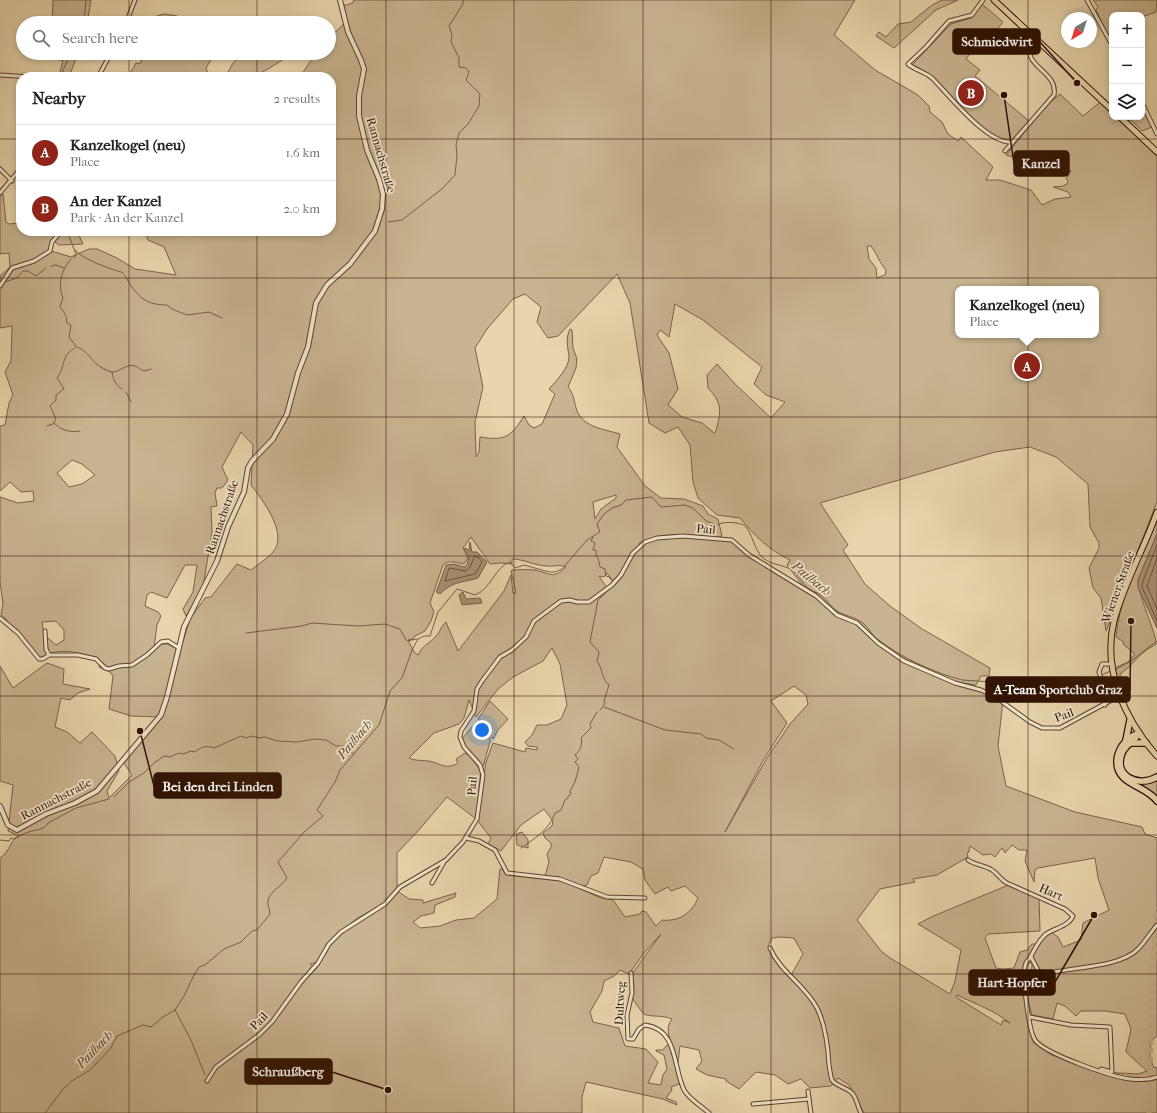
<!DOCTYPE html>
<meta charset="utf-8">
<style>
:root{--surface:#fff;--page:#f2f2f2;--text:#222;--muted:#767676;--line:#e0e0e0;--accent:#8f2418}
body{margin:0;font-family:"IM FELL French Canon",serif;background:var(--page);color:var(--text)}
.controls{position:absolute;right:12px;top:12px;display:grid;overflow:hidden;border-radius:8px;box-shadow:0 2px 6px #0003}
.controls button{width:36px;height:36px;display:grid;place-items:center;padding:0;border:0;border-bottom:1px solid var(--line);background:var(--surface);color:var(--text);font:20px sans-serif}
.compass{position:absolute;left:1061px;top:12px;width:36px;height:36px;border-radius:50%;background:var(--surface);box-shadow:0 2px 6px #0003;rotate:218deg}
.you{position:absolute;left:482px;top:730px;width:14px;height:14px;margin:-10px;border:3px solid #fff;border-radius:50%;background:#1a73e8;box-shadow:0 0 0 6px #1a73e833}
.badge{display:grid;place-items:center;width:26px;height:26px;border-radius:50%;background:var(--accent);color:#fff;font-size:13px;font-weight:700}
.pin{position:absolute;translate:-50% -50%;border:2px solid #fff;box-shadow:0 1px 4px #0006}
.popup{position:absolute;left:955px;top:286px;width:144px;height:52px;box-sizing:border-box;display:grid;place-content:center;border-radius:8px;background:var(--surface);filter:drop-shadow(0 1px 3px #0005);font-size:13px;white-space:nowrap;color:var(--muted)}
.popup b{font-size:15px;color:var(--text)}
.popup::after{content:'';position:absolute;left:50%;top:100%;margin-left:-8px;border:8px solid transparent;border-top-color:var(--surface)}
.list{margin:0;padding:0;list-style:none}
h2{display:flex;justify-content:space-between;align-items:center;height:52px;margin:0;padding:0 16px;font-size:17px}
h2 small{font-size:13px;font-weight:400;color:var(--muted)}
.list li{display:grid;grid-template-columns:26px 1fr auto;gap:12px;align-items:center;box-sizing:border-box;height:56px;padding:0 16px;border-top:1px solid var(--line)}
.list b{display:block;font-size:15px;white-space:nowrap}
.list p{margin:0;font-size:13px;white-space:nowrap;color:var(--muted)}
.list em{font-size:13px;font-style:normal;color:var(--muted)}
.icon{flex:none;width:22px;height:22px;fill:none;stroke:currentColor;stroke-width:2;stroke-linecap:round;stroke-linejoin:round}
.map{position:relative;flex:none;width:1157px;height:1113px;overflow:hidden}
.search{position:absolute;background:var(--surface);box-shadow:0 2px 6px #0003;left:16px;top:16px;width:320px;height:44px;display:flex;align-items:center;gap:10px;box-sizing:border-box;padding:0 14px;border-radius:22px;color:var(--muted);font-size:15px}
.panel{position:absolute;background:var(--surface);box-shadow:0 2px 6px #0003;left:16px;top:72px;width:320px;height:164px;border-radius:16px}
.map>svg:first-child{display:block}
.green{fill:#c8b490;stroke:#7b6248;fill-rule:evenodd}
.water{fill:#a99272;stroke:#785e44}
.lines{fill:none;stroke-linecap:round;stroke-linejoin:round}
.shore{stroke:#6c5239;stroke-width:1}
.stream{stroke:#785e44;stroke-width:1}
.motorway-tunnel{stroke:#c3ae8a;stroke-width:5.5;stroke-dasharray:5.5 3;stroke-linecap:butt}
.minor-casing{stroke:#5c422b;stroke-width:5}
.tertiary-casing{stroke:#5c422b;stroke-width:6}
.primary-casing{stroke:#2e1100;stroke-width:7}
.motorway-casing{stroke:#2e1100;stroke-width:8}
.minor{stroke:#f0e4ca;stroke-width:3}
.tertiary{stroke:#f0e4ca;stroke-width:4}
.primary{stroke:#e8d5ad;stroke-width:5}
.motorway{stroke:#e8d5ad;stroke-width:5.5}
.grid{fill:none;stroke:#2e1100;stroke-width:1;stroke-opacity:0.55}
.labels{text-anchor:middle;stroke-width:3.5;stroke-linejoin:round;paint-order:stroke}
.street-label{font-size:12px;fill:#2e1100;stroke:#f0e4ca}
.water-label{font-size:13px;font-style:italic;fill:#5f452e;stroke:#f0e4ca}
.leader{fill:none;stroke:#2e1100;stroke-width:1.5}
.callout-dot{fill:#2e1100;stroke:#f0e4ca;stroke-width:1.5}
.callout{fill:#2e1100;stroke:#2e1100;stroke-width:1.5}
.callout-label{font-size:13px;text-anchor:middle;font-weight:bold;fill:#fff}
</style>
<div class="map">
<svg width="1157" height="1113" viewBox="0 0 1157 1113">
<rect width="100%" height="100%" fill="#e8d5ad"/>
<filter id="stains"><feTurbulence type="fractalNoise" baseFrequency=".005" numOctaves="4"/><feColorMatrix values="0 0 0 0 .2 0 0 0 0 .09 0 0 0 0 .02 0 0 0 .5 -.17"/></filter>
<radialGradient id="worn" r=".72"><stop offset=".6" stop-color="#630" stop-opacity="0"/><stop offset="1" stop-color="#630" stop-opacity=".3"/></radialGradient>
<g class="green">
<polygon points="53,0 91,0 87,23 52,22"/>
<path d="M 353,0 L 855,0 L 834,35 L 875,70 L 918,95 L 929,106 L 930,112 L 942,122 L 948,134 L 958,141 L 961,137 L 993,167 L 986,180 L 1000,180 L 1031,190 L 1042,205 L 1055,199 L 1071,197 L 1068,192 L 1053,187 L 1063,186 L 1067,184 L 1068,181 L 1066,179 L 1071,171 L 1051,157 L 1038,164 L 1006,155 L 1047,105 L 1060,94 L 1083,116 L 1099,103 L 1101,99 L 1112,110 L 1112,117 L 1120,117 L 1157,152 L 1157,502 L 1106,631 L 1101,598 L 1093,588 L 1089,568 L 1099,548 L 1099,543 L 1090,527 L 1088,484 L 1056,457 L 1030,447 L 995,452 L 820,503 L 848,545 L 843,550 L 865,584 L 890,606 L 922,629 L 990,668 L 989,676 L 981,676 L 976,685 L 956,682 L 903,658 L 877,640 L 860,624 L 836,612 L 818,595 L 803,586 L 787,565 L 790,560 C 769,550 755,536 740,518 L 717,515 L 698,498 L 693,482 L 690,445 L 678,427 L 665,433 L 649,423 L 630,303 L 617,274 L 558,336 L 548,338 L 537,322 L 541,307 L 525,294 L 513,299 L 487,329 L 475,348 L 483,387 L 475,422 L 476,457 L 479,452 L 480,437 C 505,441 511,437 524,416 L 529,425 L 534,428 L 542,424 L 555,394 L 549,389 C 556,381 569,368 569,357 C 568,347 565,339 570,329 L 572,330 L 573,348 L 577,359 L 576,368 L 568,387 C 574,394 574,402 577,411 C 585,428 604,429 620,434 L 617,447 L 645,486 L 661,498 L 684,499 L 703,506 L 708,514 L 718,519 L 722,536 C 712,541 700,535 689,535 C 673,534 653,535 639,543 L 639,545 L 657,538 L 683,536 L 732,540 L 749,555 L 816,596 L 837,615 L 857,623 L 878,643 L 904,661 L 955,683 L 981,690 L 1003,700 L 998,746 L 1006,786 L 1075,812 L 1142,827 L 1145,834 L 1157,838 L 1157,1036 L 1151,1041 L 1150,1058 L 1154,1068 L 1157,1067 L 1157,1113 L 864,1113 L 849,1085 L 838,1078 L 831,1086 L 810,1088 L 801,1079 L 788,1084 L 775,1075 L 756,1072 L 739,1089 L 726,1081 L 726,1079 L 707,1075 L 696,1069 L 702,1061 L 699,1050 L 680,1046 L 677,1071 L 682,1083 L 671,1087 L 672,1090 L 666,1098 L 676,1102 L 677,1105 L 663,1099 L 586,1082 L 582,1097 L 582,1113 L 0,1113 L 0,858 C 11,851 9,841 19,836 L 8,831 L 13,785 L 0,781 L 0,666 L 13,688 L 47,663 L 64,669 L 63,684 L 90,689 L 78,693 L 70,700 L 61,698 L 55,727 L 67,732 L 80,743 L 92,732 L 115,756 L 119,771 L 107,791 L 109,798 L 132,775 L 124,763 L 160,717 L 131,716 L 109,709 L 113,676 L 110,672 L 99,667 L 100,661 C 83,652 58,646 40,658 L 1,614 L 3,604 L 0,582 L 0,497 L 18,503 L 34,501 L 33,491 L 21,492 L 10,482 L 0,491 L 0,426 L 5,425 L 9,403 L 13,395 L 5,372 L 11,361 L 12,326 L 0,328 L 0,276 L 10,267 L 9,253 L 0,254 L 0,196 L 3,194 L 6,222 L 9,224 L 21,223 L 21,231 L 77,231 L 83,244 L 59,245 L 52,240 L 51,251 L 71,257 L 89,249 L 97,249 L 117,258 L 135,269 L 176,275 L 164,247 L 148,240 L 145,231 L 331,231 L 331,77 L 300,77 L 316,53 L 329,53 L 329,38 L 344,24 L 339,5 L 347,5 L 354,2 ZM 867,246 L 871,246 C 877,254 879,262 886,270 L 885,275 L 877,278 L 876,268 L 869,259 ZM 958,289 L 1096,289 L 1096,335 L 958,335 ZM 675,304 L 703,320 L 762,367 L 754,384 L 766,395 L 785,402 L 771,418 L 735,384 L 717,364 L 707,375 L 708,388 C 723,404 721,411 716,431 L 714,433 L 702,423 L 682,417 L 668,405 L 678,389 L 669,353 L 657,335 L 660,330 L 669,337 ZM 241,432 L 253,445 L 251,485 C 262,499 289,534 273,552 C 267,559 258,564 251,570 L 237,564 L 211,597 L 205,598 L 190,619 L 180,651 C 169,645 166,640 154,648 L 157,625 L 161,616 L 158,612 L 145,606 L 147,595 L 151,592 L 167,598 L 185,565 L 197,565 L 193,592 L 183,609 L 186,616 L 203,587 L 212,532 L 211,507 L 217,506 L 215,493 L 217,488 L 222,488 L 228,480 L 222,467 ZM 72,460 L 82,464 L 95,475 L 82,484 L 69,487 L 57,473 ZM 616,495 L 616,498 L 601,509 L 595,519 L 593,502 ZM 471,537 L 490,564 L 501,563 L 512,564 L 512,559 C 524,559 535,566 547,566 C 554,567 558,564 566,567 C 553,580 549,573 535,570 C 528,569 519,570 512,570 L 511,571 L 516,593 L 513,593 L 511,575 L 504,591 L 458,651 L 446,622 C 441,626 441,630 437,635 C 430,644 423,644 418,655 L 414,652 L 408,640 L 413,639 L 415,636 L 425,631 L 431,621 L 434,612 L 430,603 L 443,565 C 450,559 457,563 464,564 L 468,558 L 463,548 ZM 632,554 C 620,577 600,611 570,600 L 579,602 L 588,601 L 607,588 L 599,576 L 604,577 L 607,573 L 614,582 L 621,575 ZM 56,621 L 64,630 L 64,640 L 56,645 L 44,635 L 42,622 ZM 552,648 L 560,664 L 567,705 L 561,719 L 547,725 L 537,725 L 532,735 L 525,742 L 528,746 L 537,747 L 537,750 L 526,748 L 525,752 L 493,743 L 486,762 L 477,820 L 491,838 L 488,844 L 501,851 L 521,825 L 544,809 L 553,821 L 552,826 L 543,833 L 545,838 L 551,843 L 551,847 L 547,854 L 549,862 L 545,876 L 562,878 L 579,887 L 587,885 L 591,876 L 598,873 L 604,857 L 631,862 L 643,869 L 645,880 L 655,894 L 668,887 L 671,891 L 685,886 L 698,898 C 692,913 679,922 662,920 L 656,926 L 646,912 L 642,911 L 640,914 L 625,917 L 613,900 L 601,898 L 562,881 L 505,874 L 502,869 L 500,869 L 497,899 L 474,918 L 456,920 L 440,926 L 420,928 L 413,922 L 421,916 L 434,913 L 435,905 L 455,897 L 456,893 L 423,903 L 423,900 L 409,899 L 397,891 L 384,905 L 355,922 L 333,941 L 316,969 L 302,983 L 277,1018 L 255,1040 L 256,1035 L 276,1017 L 275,1015 L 314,967 L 310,964 L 318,962 L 325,949 L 337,935 L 356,919 L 384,903 L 397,889 L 397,853 L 418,831 L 447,797 L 475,818 L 477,810 L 481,771 L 469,755 L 465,753 L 456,759 L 458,763 C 445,771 439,762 428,761 C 420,760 416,761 409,758 L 434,733 L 459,724 L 464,718 L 469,700 L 476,717 L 498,689 L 513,677 L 543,661 ZM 794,686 L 806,695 L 808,704 L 790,724 L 767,758 L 725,832 L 764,759 L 787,723 L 771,701 ZM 1012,845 L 1019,850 L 1027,850 L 1025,861 L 1034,882 L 1035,870 L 1038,868 L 1095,858 L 1098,878 L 1109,910 L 1083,923 L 1081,940 L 1063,947 L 1058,937 L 1051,932 L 1037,944 L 1032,944 L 1027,950 L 1020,952 L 1014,968 L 1003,969 L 996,968 L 985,938 L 988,934 L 1040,931 L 1039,897 L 1010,885 L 1006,886 L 931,917 L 918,924 L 961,950 L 955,981 L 950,994 L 890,958 L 881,951 L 857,920 L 880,889 L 915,882 L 913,879 L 937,875 L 968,857 L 967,853 L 969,852 L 970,846 L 983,855 L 991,854 L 995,857 L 1002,848 L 1005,853 ZM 661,934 L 632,974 L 634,988 L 632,998 C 636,1003 640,1010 644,1014 C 649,1017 663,1015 672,1019 C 666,1026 668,1036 672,1044 L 666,1046 L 663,1050 L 656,1050 L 656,1051 L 664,1055 L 667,1069 L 663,1075 L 661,1085 L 648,1083 L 658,1062 L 646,1049 L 625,1046 L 619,1028 L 593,1022 L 590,1012 L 602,991 L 604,981 L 614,976 L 620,970 L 629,974 L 644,953 ZM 780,937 L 794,938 L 803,954 L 790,977 L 772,955 L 768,946 L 772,938 ZM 1029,963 L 1032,963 L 1031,984 L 1031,987 L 1025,989 L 1032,1015 L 1053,1019 L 1057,1003 L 1065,1006 L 1076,1016 L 1081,1011 L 1105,1011 L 1125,1014 L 1131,1029 L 1126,1052 L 1147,1071 L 1138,1074 L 1101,1072 L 1052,1055 L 1033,1042 L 1035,1040 L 1031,1035 L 1031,1026 L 1022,987 L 1023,968 L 1026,967 ZM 957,995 C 975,1004 994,1010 1010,1023 L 1003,1020 L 1001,1025 L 956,997 Z"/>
<polygon points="942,0 958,0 936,10 894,48 876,36 879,32 886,37 898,24 911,22 932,5"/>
<polygon points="1093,0 1157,0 1156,12 1142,17 1142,15 1112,15 1112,45 1096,10 1098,7"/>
<path d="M 982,4 L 1003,22 L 993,34 L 981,39 L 966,59 L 980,70 L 975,76 L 1029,121 L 1011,141 C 988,141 952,96 935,80 C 928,73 920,69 912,65 L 951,24 L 971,18 Z"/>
<polygon points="164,14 177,16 190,23 178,23 167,18 167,23 156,23 157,16"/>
<polygon points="61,53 86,53 86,58 77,56 69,77 59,77 63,60 59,60"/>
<polygon points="143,53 215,53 206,68 209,77 128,77 136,63 140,64 144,54"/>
<path d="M 244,53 L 294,53 C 274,63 250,88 228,72 L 233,63 Z"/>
<polygon points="1142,108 1152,127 1142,131 1131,120 1127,121 1123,117 1142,117"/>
<path d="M 1157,518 L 1157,534 L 1138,580 C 1138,596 1157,635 1156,644 C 1153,647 1148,648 1145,651 C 1136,658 1131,667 1120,674 L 1123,687 L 1118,684 L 1114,667 L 1116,670 L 1117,667 L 1128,662 L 1135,654 L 1123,644 L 1124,642 L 1116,637 C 1120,595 1141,556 1157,518 Z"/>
<polygon points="490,701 508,719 498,730 493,739 478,719"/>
<polygon points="477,721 490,738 490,742 483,767 465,748 461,740"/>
<polygon points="1120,764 1135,783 1147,784 1157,779 1157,798 1136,785 1120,769"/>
<polygon points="522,832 528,840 528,848 517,845 516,834"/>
</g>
<g class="water">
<polygon points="1157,534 1157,628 1138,588 1138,580"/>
<path d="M 470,542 L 472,552 L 477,552 L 487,562 L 478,578 C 461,583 453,581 440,594 L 436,592 L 437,590 L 446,565 L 454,564 L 464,567 L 467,565 L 469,556 L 464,549 L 466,548 L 469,551 Z"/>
<polygon points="463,592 466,599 480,598 482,603 462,605 459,595"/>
</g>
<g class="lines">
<g class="shore">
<polyline points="1157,545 1143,581 1142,587 1157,621"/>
<polygon points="475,556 479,558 482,562 475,574 445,581 449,568 466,571 470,567"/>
<polyline points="1157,558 1147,586 1157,609"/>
</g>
<g class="stream">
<polyline points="84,23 86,0"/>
<polyline points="63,77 61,75 68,59 73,53"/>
<polyline points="388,222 402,220 443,188 455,175 457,155 456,145 459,133 468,124 479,106 480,94 466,80 469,72 466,68 459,67 459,58 451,42 452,35 449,26 463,4 463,0"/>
<polyline points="67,231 76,254 74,258"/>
<path d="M 75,250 C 84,260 108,268 121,272 C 124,273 126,278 128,281 C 139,298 147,305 167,305 L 172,309 L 187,315 L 209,312 L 222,318"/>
<polyline points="51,266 56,265 64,268"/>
<polyline points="5,282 17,278 23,271 28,271 36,276 46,268"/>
<path d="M 77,347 C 91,352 91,366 112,372 C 113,380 116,385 122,389"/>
<path d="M 112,372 C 120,372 127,363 135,366 C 138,367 141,370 144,371 L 151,369"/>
<polyline points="126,392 131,402"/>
<path d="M 54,423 C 61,430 70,433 80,431"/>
<path d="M 47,426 L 53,424 L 56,419 L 50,406 L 56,400 L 56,395 L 64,389 L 57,378 C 64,369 62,360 69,352 C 71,350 74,350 76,346 L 69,337 L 71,325 L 67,323 L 66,316 L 60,306 L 63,298 C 57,283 62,270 71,259"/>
<polyline points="593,537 591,541 595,543 593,550 596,550 596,556 598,558 600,567 605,569 606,576 609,577 613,582"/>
<polyline points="246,633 302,626 312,623 358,626 385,624 400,629 406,640"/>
<polyline points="407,641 417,639"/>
<polyline points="1116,669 1131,661 1157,641"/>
<polyline points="1101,675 1111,671"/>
<polyline points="604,707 665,730 701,734 706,738 719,740 734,749"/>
<path d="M 600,710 L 605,704 L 604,701 L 609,685 C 601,678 603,669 597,661 L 599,652 L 590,642 L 598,600 L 614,585"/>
<path d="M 114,797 L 129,782 L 144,773 L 154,763 L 164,756 L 170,757 L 179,753 L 183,754 L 191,751 L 195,752 C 201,747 206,745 214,748 L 241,736 L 246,738 L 252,736 L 259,738 L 265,737 L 277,741 L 297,742 L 315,739 L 326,740 L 336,746 L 343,746 L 354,754"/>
<path d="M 0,840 L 9,841 L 11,838 L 13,839 C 18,837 24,833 29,832 C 36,829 44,831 48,823 L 76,808 L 109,799"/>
<path d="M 521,848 C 534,839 550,829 555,813 L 561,810 L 565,800 L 568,798 L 568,796 L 571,794 L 570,791 L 575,782 L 579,767 L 575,762 L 578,759 L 575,755 C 580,752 583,743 581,738 L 591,728 L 590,724 L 597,712"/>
<polyline points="175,1010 191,1040 205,1075"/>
<path d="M 45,1113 L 63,1089 L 72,1081 L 90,1070 L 111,1048 L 117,1036 L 143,1025 L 151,1027 L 163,1017 L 175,1010 L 184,996 L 193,977 L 199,967 L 205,965 L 224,949 L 241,942 L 252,931 L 257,930 L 270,914 C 270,910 267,905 268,901 C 269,892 282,886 287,878 L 278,862 L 303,833 L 323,816 L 317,810 L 335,782 L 340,770 L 379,725 L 390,691 L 402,678 L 412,650 L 418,639 L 424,636 L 430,636 L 438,612 L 457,589 L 475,595 C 490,590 496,566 510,562 L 515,568 L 524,565 L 549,572 L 555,572 L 562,569 L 587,540 L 600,532 L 597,524 L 604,514 L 612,508 L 621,505 L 626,500 L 652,497 L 661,507 L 685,505 L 693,508 L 706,521 L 717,525 C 722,521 741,522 745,526 C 753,534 754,550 763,558 C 773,566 784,564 793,571 C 799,575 802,584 809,589 C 813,592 818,592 822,596 C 827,600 831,607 837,611 C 845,616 856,617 864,624 C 869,628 871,634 876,638 C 900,657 932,672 962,680 L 1069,687 L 1079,685 L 1098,677"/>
</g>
<polyline class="motorway-tunnel" points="1149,1113 1152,988 1157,907"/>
<g class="minor-casing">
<g id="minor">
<path d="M 983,0 L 972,15 L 949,21 L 926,47 L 908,64 C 915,70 925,72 932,78 C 949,95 988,145 1012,142"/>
<polyline points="1087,0 1112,45"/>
<polyline points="126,23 135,0"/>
<polyline points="0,75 32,77"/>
<polyline points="98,77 111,53"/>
<polyline points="1142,103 1157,134"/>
<path d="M 1005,151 L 1054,95 C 1059,69 1015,66 1035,39"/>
<polyline points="0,169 12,181"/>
<polyline points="0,193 21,168"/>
<polyline points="0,286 12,268 34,261 50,251 52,242 61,231"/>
<polyline points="0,618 18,633 39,659 43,659 49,655 78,655 96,659 105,668 109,669 119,666 132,665 147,655 161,642 168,641 179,648"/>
<polyline points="45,631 46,649 49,655"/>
<polyline points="1105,705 1103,698 1106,689"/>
<polyline points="466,838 479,841 495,850 507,873 560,879 607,897 645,898"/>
<path d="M 968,860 C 975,865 984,865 992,870 C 998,874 1001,880 1007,883 L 1065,909 L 1073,916 C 1069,926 1055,928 1046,934 C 1038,941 1036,947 1031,956 C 1030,959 1027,960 1026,963 C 1021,974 1029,1031 1035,1040 C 1045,1054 1112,1077 1130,1079 C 1139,1080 1149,1080 1157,1077"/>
<polyline points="432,883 444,862"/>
<path d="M 770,948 C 780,972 805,985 817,1008 C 825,1024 828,1047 829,1065 C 830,1070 830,1075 832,1080 C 836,1086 845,1087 851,1092 C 857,1097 857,1106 861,1113"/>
<path d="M 1031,957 L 1040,974 L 1044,974 C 1070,967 1120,968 1138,949 C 1145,942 1151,932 1157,925"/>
<path d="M 631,973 L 632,993 L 627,1015 L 628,1039 L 633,1039 L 639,1029 L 645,1025 C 678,1029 673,1067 684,1090 C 689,1099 701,1106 709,1113"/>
<polyline points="1030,1017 1071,1025 1110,1027 1112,1072 1101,1069"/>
<polyline points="207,1081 216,1067 259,1035 272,1022 301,982 318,963 329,944 341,932 385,904 400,887 446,860 463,842 477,819 483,775 480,765 464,747 460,737 461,731 474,711 477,689 482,681 500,657 512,650 526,637 534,621 561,601 570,600 577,602 589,602 612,585 621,575 633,553 645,542 657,538 683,536 732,540 749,555 816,596 837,615 857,623 878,643 904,661 955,683 981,690 994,696 1030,722 1042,728 1060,728 1110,701 1111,693 1104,687 1099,672 1102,664 1113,664"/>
<polyline points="808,1091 811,1113"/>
<polyline points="753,1104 809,1099"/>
</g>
</g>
<g class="tertiary-casing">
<polyline id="tertiary" points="0,806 8,825 17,830 46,814 75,803 97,791 161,715 167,697 184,627 217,561 228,527 244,492 248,468 252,461 273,439 287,414 298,373 308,347 316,303 327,285 350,264 375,231 382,209 383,194 379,179 367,150 359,116 359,96 364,69 361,60 348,32 340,0"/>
</g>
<g class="primary-casing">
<g id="primary">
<polyline points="994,0 1112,110"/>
<polyline points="1120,117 1157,152"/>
<path d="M 1157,512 C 1144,549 1124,583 1114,621 C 1102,670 1125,720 1157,756"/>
</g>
</g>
<g class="motorway-casing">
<g id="motorway">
<path d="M 1139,734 C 1131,735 1126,740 1122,746 C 1119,751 1117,756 1117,761 C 1116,785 1146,785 1157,801"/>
<path d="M 1139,734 C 1134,741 1125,745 1122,753 C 1113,776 1138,788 1157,777"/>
<polyline points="1126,740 1130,720"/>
<polyline points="1131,743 1146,743"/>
</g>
</g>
<use href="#minor" class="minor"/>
<use href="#tertiary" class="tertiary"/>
<use href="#primary" class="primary"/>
<use href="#motorway" class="motorway"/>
</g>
<path class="grid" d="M 129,0 L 129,23M 257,0 L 257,23M 386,0 L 386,1113M 514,0 L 514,1113M 643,0 L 643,1113M 771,0 L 771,1113M 900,0 L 900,1113M 1028,0 L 1028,1113M 129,53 L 129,77M 257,53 L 257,77M 0,139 L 21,139M 331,139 L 1157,139M 129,231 L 129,1113M 257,231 L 257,1113M 0,278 L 1157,278M 0,417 L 1157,417M 0,556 L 1157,556M 0,696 L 1157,696M 0,835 L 1157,835M 0,974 L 1157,974"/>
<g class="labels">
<g class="street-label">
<text transform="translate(381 155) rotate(74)" y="4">Rannachstraße</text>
<text transform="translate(222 517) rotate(-71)" y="4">Rannachstraße</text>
<text transform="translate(706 529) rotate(5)" y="4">Pail</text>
<text transform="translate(1118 587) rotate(-70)" y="4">Wiener Straße</text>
<text transform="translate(1064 715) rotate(-21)" y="4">Pail</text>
<text transform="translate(472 786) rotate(-85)" y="4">Pail</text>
<text transform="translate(56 799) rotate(-27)" y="4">Rannachstraße</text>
<text transform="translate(1051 892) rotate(24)" y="4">Hart</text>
<text transform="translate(620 1003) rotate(-87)" y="4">Dultweg</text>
<text transform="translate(259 1021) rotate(-46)" y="4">Pail</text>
</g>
<g class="water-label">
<text transform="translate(812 578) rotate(39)" y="5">Pailbach</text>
<text transform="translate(354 739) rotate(-50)" y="5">Pailbach</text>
<text transform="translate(94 1049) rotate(-46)" y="5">Pailbach</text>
</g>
</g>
<path class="leader" d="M1077 83L1040 42M1004 95L1014 164M1131 621L1130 690M140 731L154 786M1094 915L1055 982M388 1090L332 1072"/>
<g class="callout-dot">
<circle cx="1077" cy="83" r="4"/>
<circle cx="1004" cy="95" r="4"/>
<circle cx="1131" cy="621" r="4"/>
<circle cx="140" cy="731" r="4"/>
<circle cx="1094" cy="915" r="4"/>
<circle cx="388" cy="1090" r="4"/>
</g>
<g class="callout">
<rect x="953" y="29" width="87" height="25" rx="4"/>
<rect x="1014" y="151" width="55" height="25" rx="4"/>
<rect x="986" y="677" width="144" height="25" rx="4"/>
<rect x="154" y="773" width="127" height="25" rx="4"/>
<rect x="969" y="970" width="86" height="25" rx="4"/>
<rect x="245" y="1059" width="87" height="25" rx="4"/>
</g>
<g class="callout-label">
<text x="997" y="46">Schmiedwirt</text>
<text x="1041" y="168">Kanzel</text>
<text x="1058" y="694">A-Team Sportclub Graz</text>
<text x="218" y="791">Bei den drei Linden</text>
<text x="1012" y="987">Hart-Hopfer</text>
<text x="288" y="1076">Schraußberg</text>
</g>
<rect width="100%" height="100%" filter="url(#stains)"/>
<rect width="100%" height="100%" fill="url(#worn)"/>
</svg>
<div class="controls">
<button>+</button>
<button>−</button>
<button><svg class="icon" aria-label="layers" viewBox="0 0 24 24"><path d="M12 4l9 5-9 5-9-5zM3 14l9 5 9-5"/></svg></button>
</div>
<svg class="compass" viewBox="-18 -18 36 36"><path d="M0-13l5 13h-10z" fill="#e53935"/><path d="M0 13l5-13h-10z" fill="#767676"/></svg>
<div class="you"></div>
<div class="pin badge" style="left:1027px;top:366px">A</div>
<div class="popup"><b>Kanzelkogel (neu)</b>Place</div>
<div class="pin badge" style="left:971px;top:93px">B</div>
<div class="search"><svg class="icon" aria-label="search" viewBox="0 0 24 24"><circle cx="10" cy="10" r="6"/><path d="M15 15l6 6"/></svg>Search here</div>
<section class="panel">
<h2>Nearby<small>2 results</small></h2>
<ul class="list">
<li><span class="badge">A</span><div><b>Kanzelkogel (neu)</b><p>Place</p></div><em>1.6 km</em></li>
<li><span class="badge">B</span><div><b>An der Kanzel</b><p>Park · An der Kanzel</p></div><em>2.0 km</em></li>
</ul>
</section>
</div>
